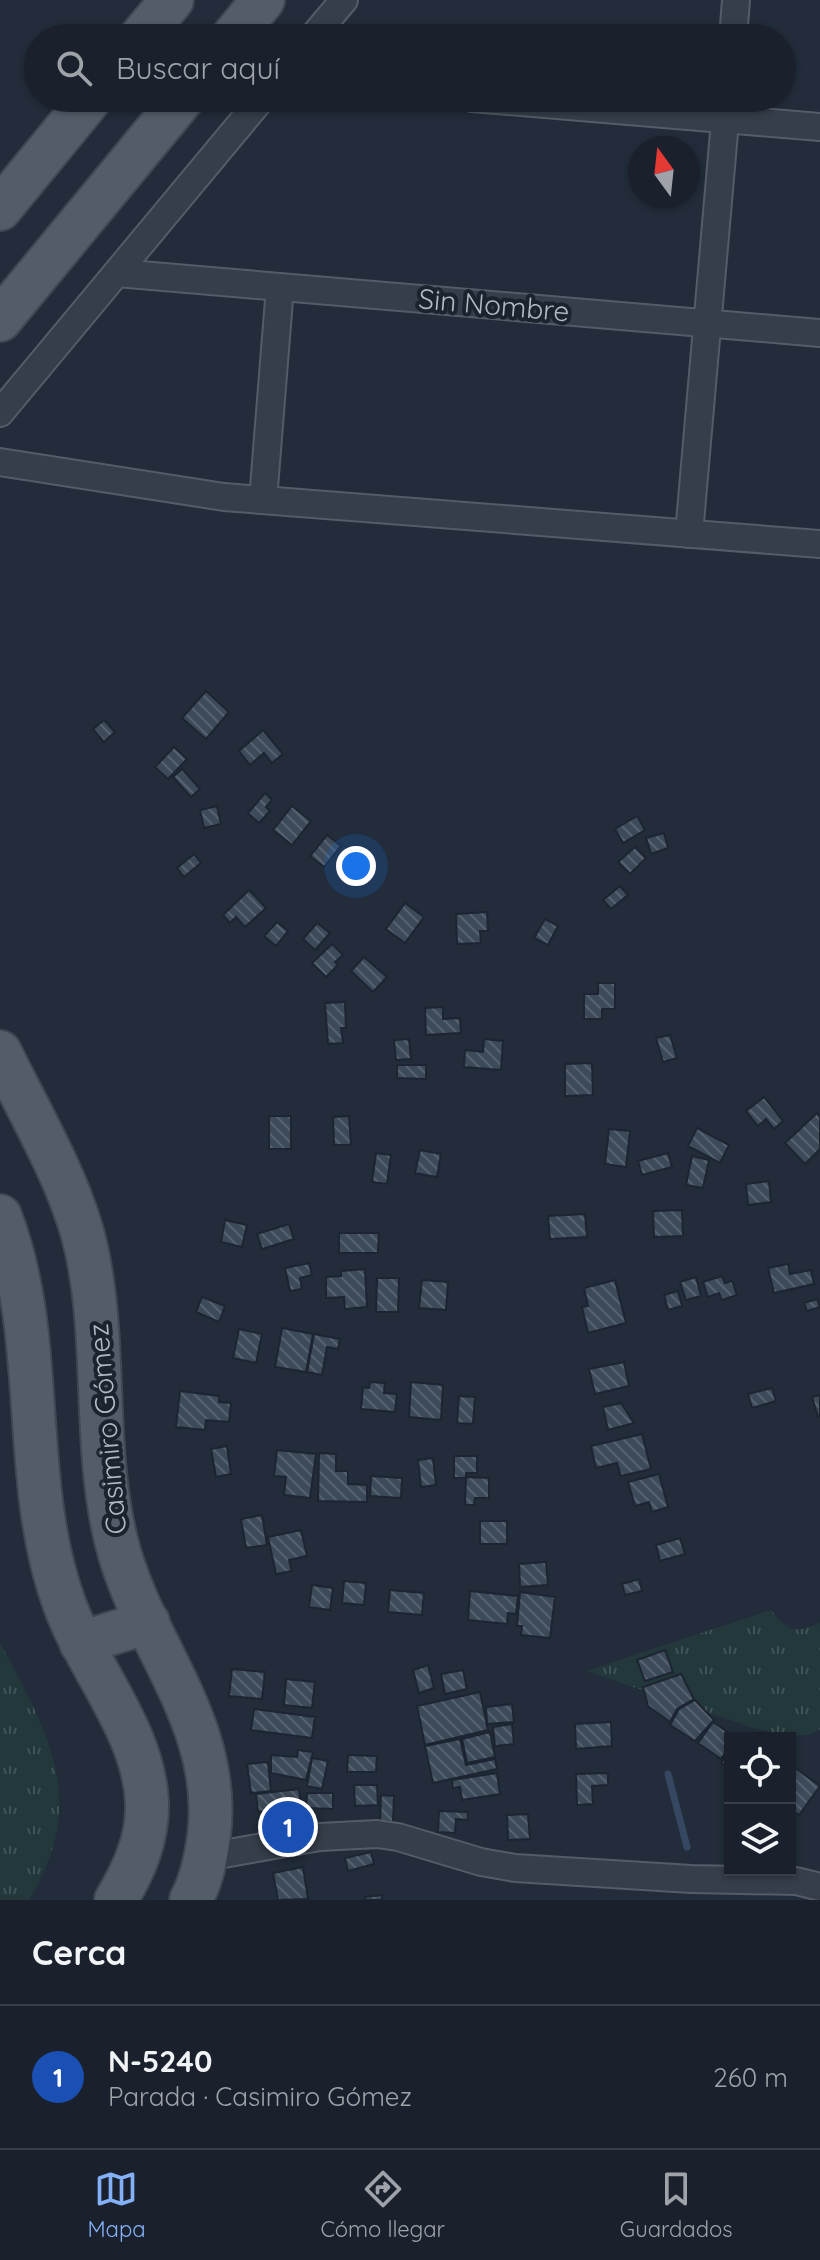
<!DOCTYPE html>
<html lang="es">
<meta charset="utf-8">
<style>
:root{--surface:#1a212c;--page:#232934;--text:#f1f3f6;--muted:#9fa3a9;--line:#383e48;--accent:#84b0f7}
body{margin:0;font-family:Quicksand,sans-serif;background:var(--page);color:var(--text)}
.controls{position:absolute;right:24px;bottom:24px;display:grid;overflow:hidden;border-radius:0px;box-shadow:0 2px 6px #0004}
.controls button{width:72px;height:72px;display:grid;place-items:center;padding:0;border:0;border-bottom:2px solid var(--line);background:var(--surface);color:var(--text);font:40px sans-serif}
.compass{position:absolute;left:628px;top:136px;width:72px;height:72px;border-radius:50%;background:var(--surface);box-shadow:0 2px 6px #0004;rotate:345deg}
.you{position:absolute;left:356px;top:866px;width:28px;height:28px;margin:-20px;border:6px solid #fff;border-radius:50%;background:#1a73e8;box-shadow:0 0 0 12px #1a73e833}
.badge{display:grid;place-items:center;width:52px;height:52px;border-radius:50%;background:var(--accent);color:#fff;font-size:26px;font-weight:700}
.pin{position:absolute;translate:-50% -50%;border:4px solid #fff;box-shadow:0 2px 8px #0006}
.list{margin:0;padding:0;list-style:none}
h2{display:flex;justify-content:space-between;align-items:center;height:104px;margin:0;padding:0 32px;font-size:34px}
h2 small{font-size:26px;font-weight:400;color:var(--muted)}
.list li{display:grid;grid-template-columns:52px 1fr auto;gap:24px;align-items:center;box-sizing:border-box;height:144px;padding:0 32px;border-top:2px solid var(--line)}
.list b{display:block;font-size:30px;white-space:nowrap}
.list p{margin:0;font-size:26px;white-space:nowrap;color:var(--muted)}
.list em{font-size:26px;font-style:normal;color:var(--muted)}
.icon{flex:none;width:44px;height:44px;fill:none;stroke:currentColor;stroke-width:2;stroke-linecap:round;stroke-linejoin:round}
.map{position:relative;flex:none;width:820px;height:1900px;overflow:hidden}
.search{position:absolute;background:var(--surface);box-shadow:0 2px 6px #0004;left:24px;right:24px;top:24px;height:88px;display:flex;align-items:center;gap:20px;box-sizing:border-box;padding:0 28px;border-radius:44px;color:var(--muted);font-size:30px}
.sheet{height:248px;background:var(--surface)}
nav{display:flex;justify-content:space-around;align-items:center;box-sizing:border-box;height:112px;border-top:2px solid var(--line);background:var(--surface);font-size:22px;color:var(--muted)}
nav a{display:grid;justify-items:center;gap:4px}
nav .on{color:var(--accent)}
.map>svg:first-child{display:block}
.grass{fill:url(#grass-tufts)}
.lines{fill:none;stroke-linecap:round;stroke-linejoin:round}
.stream{stroke:#354761;stroke-width:7}
.building{fill:url(#building-back-hatch);stroke:#1c2531;stroke-width:2}
.minor-casing{stroke:#535c68;stroke-width:30}
.primary-casing{stroke:#3e4753;stroke-width:46}
.minor{stroke:#353e4a;stroke-width:26}
.primary{stroke:#535d6a;stroke-width:42}
.labels{text-anchor:middle;stroke-width:8;stroke-linejoin:round;paint-order:stroke}
.street-label{font-size:28px;fill:#b0b9c6;stroke:#1b232f}
</style>
<div class="map">
<svg width="820" height="1900" viewBox="0 0 820 1900">
<defs>
<pattern id="grass-tufts" width="24" height="20" patternUnits="userSpaceOnUse" patternTransform="scale(2)"><rect width="24" height="20" fill="#23383b"/><path d="M3 7l-1-3M5 7V3M7 7l1-3M15 17l-1-3M17 17v-4M19 17l1-3" fill="none" stroke="#405356"/></pattern>
<pattern id="building-back-hatch" width="6" height="6" patternUnits="userSpaceOnUse" patternTransform="scale(2)"><rect width="6" height="6" fill="#3d4a59"/><path d="M-1 5l2 2M0 0l6 6M5-1l2 2" fill="none" stroke="#56626f"/></pattern>
</defs>
<rect width="100%" height="100%" fill="#222c3a"/>
<g class="grass">
<path d="M 771,1610 C 789,1632 794,1634 820,1623 L 820,1730 L 808,1735 L 782,1735 L 751,1727 L 586,1671 Z"/>
<path d="M 0,1643 C 49,1733 89,1802 29,1900 L 0,1900 Z"/>
</g>
<g class="lines">
<polyline class="stream" points="668,1774 687,1847"/>
</g>
<g class="building">
<polygon points="206,691 229,712 206,739 182,718"/>
<polygon points="104,720 115,732 104,742 93,729"/>
<polygon points="263,730 283,754 272,763 264,753 250,765 239,751"/>
<polygon points="174,747 187,759 168,779 155,767"/>
<polygon points="182,769 200,789 191,797 173,777"/>
<polygon points="265,793 272,800 266,807 270,811 259,823 248,813"/>
<polygon points="217,806 221,824 204,828 200,810"/>
<polygon points="292,806 311,821 292,845 273,830"/>
<polygon points="637,816 645,830 623,843 615,829"/>
<polygon points="664,833 668,848 651,854 646,838"/>
<polygon points="327,835 341,846 324,867 310,856"/>
<polygon points="635,847 646,858 630,874 618,862"/>
<polygon points="194,854 201,863 184,877 177,868"/>
<polygon points="620,886 628,895 611,909 603,900"/>
<polygon points="249,890 266,908 245,927 236,917 230,923 223,915"/>
<polygon points="405,903 424,917 405,943 386,929"/>
<polygon points="487,912 488,931 480,931 481,943 457,944 456,914"/>
<polygon points="545,919 558,926 548,945 534,938"/>
<polygon points="277,922 288,931 276,946 264,936"/>
<polygon points="317,923 330,933 315,950 303,939"/>
<polygon points="332,944 343,955 335,962 338,965 326,977 312,963"/>
<polygon points="364,957 387,977 373,992 351,971"/>
<polygon points="598,983 615,983 615,1009 602,1009 602,1019 584,1019 584,994 598,994"/>
<polygon points="345,1002 346,1028 341,1028 343,1043 328,1044 325,1003"/>
<polygon points="443,1007 443,1019 460,1018 461,1033 426,1035 425,1008"/>
<polygon points="670,1035 677,1058 663,1062 656,1038"/>
<polygon points="409,1039 411,1059 396,1060 394,1040"/>
<polygon points="484,1039 503,1041 501,1070 464,1067 465,1050 483,1052"/>
<polygon points="592,1063 593,1095 565,1096 565,1064"/>
<polygon points="397,1065 426,1065 426,1079 397,1078"/>
<polygon points="764,1097 783,1121 774,1129 766,1119 758,1126 746,1111"/>
<polygon points="817,1113 820,1117 820,1149 805,1164 785,1143"/>
<rect x="269" y="1116" width="22" height="33"/>
<polygon points="349,1116 351,1145 334,1145 333,1117"/>
<polygon points="697,1128 729,1145 720,1163 688,1146"/>
<polygon points="609,1129 630,1131 626,1167 605,1164"/>
<polygon points="420,1150 441,1154 437,1177 415,1173"/>
<polygon points="376,1153 391,1155 387,1184 372,1182"/>
<polygon points="668,1153 672,1167 642,1175 638,1161"/>
<polygon points="692,1156 709,1160 703,1188 686,1185"/>
<polygon points="769,1181 771,1202 748,1205 746,1184"/>
<polygon points="682,1210 683,1236 654,1237 653,1211"/>
<polygon points="585,1214 587,1237 550,1239 548,1216"/>
<polygon points="225,1220 247,1225 242,1247 221,1242"/>
<polygon points="289,1224 294,1239 262,1249 257,1234"/>
<polygon points="339,1233 379,1233 378,1253 339,1253"/>
<polygon points="309,1263 312,1275 300,1278 302,1289 290,1291 285,1268"/>
<polygon points="788,1264 790,1274 811,1270 814,1284 774,1293 768,1268"/>
<polygon points="365,1269 367,1307 345,1309 344,1297 326,1298 326,1277 341,1276 341,1271"/>
<polygon points="722,1276 725,1283 732,1281 737,1295 722,1300 719,1293 708,1297 703,1282"/>
<polygon points="696,1277 701,1296 686,1300 680,1282"/>
<polygon points="377,1278 399,1278 398,1312 376,1312"/>
<polygon points="422,1280 448,1282 446,1310 419,1308"/>
<polygon points="615,1280 626,1323 588,1333 582,1307 588,1306 584,1288"/>
<polygon points="678,1291 682,1306 668,1310 664,1295"/>
<polygon points="202,1297 225,1306 219,1322 196,1312"/>
<polygon points="817,1299 820,1307 807,1311 804,1303"/>
<polygon points="282,1328 313,1334 306,1372 275,1367"/>
<polygon points="239,1329 262,1334 256,1363 233,1358"/>
<polygon points="314,1334 340,1339 338,1349 327,1347 322,1375 307,1372"/>
<polygon points="624,1362 629,1386 595,1394 589,1369"/>
<polygon points="370,1382 385,1383 384,1393 397,1394 395,1412 361,1409 363,1387 369,1388"/>
<polygon points="411,1382 443,1385 441,1420 409,1417"/>
<polygon points="772,1388 776,1401 752,1408 748,1394"/>
<polygon points="180,1391 219,1396 219,1402 231,1403 229,1422 206,1420 205,1430 176,1427"/>
<polygon points="820,1395 820,1416 818,1417 812,1397"/>
<polygon points="459,1396 475,1397 473,1424 457,1423"/>
<polygon points="621,1403 634,1423 608,1430 603,1407"/>
<polygon points="642,1434 651,1469 621,1476 617,1463 596,1468 591,1446"/>
<polygon points="227,1446 231,1474 216,1477 211,1449"/>
<polygon points="277,1450 316,1454 310,1498 284,1495 286,1477 274,1476"/>
<polygon points="319,1453 336,1454 336,1471 348,1471 348,1484 367,1485 367,1502 318,1501"/>
<polygon points="454,1456 477,1456 477,1473 466,1473 466,1478 454,1478"/>
<polygon points="433,1458 436,1485 421,1487 418,1460"/>
<polygon points="659,1474 668,1507 652,1512 649,1502 635,1506 628,1482"/>
<polygon points="371,1476 402,1478 401,1498 370,1496"/>
<polygon points="466,1477 489,1478 489,1498 475,1498 474,1505 465,1505"/>
<polygon points="262,1515 267,1545 246,1548 241,1519"/>
<rect x="480" y="1521" width="27" height="23"/>
<polygon points="301,1530 307,1556 289,1560 292,1571 276,1574 268,1537"/>
<polygon points="680,1538 685,1554 660,1561 656,1545"/>
<polygon points="546,1562 548,1585 520,1587 519,1564"/>
<polygon points="639,1579 642,1591 625,1595 622,1584"/>
<polygon points="344,1581 366,1583 364,1605 342,1603"/>
<polygon points="312,1585 333,1588 330,1610 309,1607"/>
<polygon points="390,1590 424,1593 422,1615 388,1612"/>
<polygon points="470,1591 518,1596 516,1614 508,1613 507,1624 468,1620"/>
<polygon points="520,1592 555,1597 550,1638 521,1635 522,1626 517,1626"/>
<polygon points="665,1650 673,1672 645,1681 637,1660"/>
<polygon points="428,1665 434,1688 419,1693 413,1670"/>
<polygon points="232,1669 265,1672 262,1699 229,1696"/>
<polygon points="463,1670 467,1689 445,1694 441,1674"/>
<polygon points="681,1674 694,1699 677,1709 670,1722 648,1706 643,1687"/>
<polygon points="286,1679 315,1682 312,1708 284,1705"/>
<polygon points="480,1692 488,1730 425,1745 417,1706"/>
<polygon points="695,1700 714,1720 695,1741 670,1725 679,1709"/>
<polygon points="512,1704 514,1722 487,1724 486,1707"/>
<polygon points="254,1709 315,1717 312,1738 251,1730"/>
<polygon points="611,1722 612,1746 576,1749 575,1724"/>
<polygon points="713,1722 736,1738 730,1738 730,1746 721,1759 698,1743"/>
<polygon points="512,1724 514,1744 495,1746 493,1727"/>
<polygon points="490,1732 495,1757 467,1763 462,1739"/>
<polygon points="460,1739 466,1765 495,1759 497,1769 433,1783 425,1746"/>
<polygon points="730,1748 730,1769 721,1763"/>
<polygon points="298,1750 313,1752 306,1780 271,1773 271,1755 297,1757"/>
<polygon points="348,1755 377,1756 376,1772 347,1772"/>
<polygon points="312,1758 328,1761 322,1789 307,1786"/>
<polygon points="268,1762 271,1791 251,1793 247,1764"/>
<polygon points="791,1765 820,1786 799,1815 790,1809"/>
<polygon points="497,1773 500,1794 462,1800 460,1787 453,1788 452,1780"/>
<polygon points="608,1773 608,1785 592,1786 593,1804 577,1805 576,1774"/>
<polygon points="354,1785 377,1785 378,1805 355,1806"/>
<polygon points="299,1789 301,1808 258,1812 256,1794"/>
<polygon points="307,1793 333,1793 333,1809 306,1808"/>
<polygon points="381,1795 394,1796 393,1822 380,1821"/>
<polygon points="439,1811 468,1812 468,1820 456,1819 455,1833 438,1832"/>
<polygon points="528,1814 530,1839 508,1840 507,1815"/>
<polygon points="371,1852 374,1864 348,1871 345,1858"/>
<polygon points="303,1867 308,1899 278,1900 273,1873"/>
<polygon points="382,1895 382,1900 365,1900 365,1897"/>
</g>
<g class="lines">
<g class="minor-casing">
<g id="minor">
<polyline points="312,38 344,0"/>
<polyline points="733,38 736,0"/>
<polyline points="472,98 820,127"/>
<polyline points="117,273 820,333"/>
<polyline points="0,413 262,98"/>
<polyline points="0,462 224,497 820,544"/>
<polyline points="263,500 280,287"/>
<polyline points="689,534 727,98"/>
<polyline points="206,1857 320,1837 377,1834 398,1837 481,1862 515,1868 691,1879 796,1881 820,1887"/>
</g>
</g>
<g class="primary-casing">
<g id="primary">
<polyline points="140,38 172,0"/>
<polyline points="232,38 263,0"/>
<polyline points="0,209 91,98"/>
<polyline points="0,320 183,98"/>
<path d="M 0,1052 C 30,1114 73,1185 87,1252 C 107,1346 93,1446 116,1540 C 141,1644 223,1722 209,1836 C 206,1858 202,1880 191,1900"/>
<path d="M 0,1216 C 48,1339 19,1478 64,1603 C 88,1670 144,1730 147,1803 C 148,1839 134,1870 116,1900"/>
<polyline points="81,1643 148,1622"/>
</g>
</g>
<use href="#minor" class="minor"/>
<use href="#primary" class="primary"/>
</g>
<g class="labels">
<g class="street-label">
<text transform="translate(494 305) rotate(5)" y="10">Sin Nombre</text>
<text transform="translate(107 1429) rotate(-95)" y="10">Casimiro Gómez</text>
</g>
</g>
</svg>
<div class="controls">
<button><svg class="icon" aria-label="locate" viewBox="0 0 24 24"><circle cx="12" cy="12" r="6"/><path d="M12 2v4M12 18v4M2 12h4M18 12h4"/></svg></button>
<button><svg class="icon" aria-label="layers" viewBox="0 0 24 24"><path d="M12 4l9 5-9 5-9-5zM3 14l9 5 9-5"/></svg></button>
</div>
<svg class="compass" viewBox="-18 -18 36 36"><path d="M0-13l5 13h-10z" fill="#e53935"/><path d="M0 13l5-13h-10z" fill="#9fa3a9"/></svg>
<div class="you"></div>
<div class="pin badge" style="left:288px;top:1827px;background:#1a4fb4">1</div>
<div class="search"><svg class="icon" aria-label="search" viewBox="0 0 24 24"><circle cx="10" cy="10" r="6"/><path d="M15 15l6 6"/></svg>Buscar aquí</div>
</div>
<section class="sheet">
<h2>Cerca<small></small></h2>
<ul class="list">
<li><span class="badge" style="background:#1a4fb4">1</span><div><b>N-5240</b><p>Parada · Casimiro Gómez</p></div><em>260 m</em></li>
</ul>
</section>
<nav>
<a class="on"><svg class="icon" aria-label="map" viewBox="0 0 24 24"><path d="M3 6l6-2 6 2 6-2v14l-6 2-6-2-6 2zM9 4v14M15 6v14"/></svg>Mapa</a>
<a><svg class="icon" aria-label="directions" viewBox="0 0 24 24"><path d="M12 3l9 9-9 9-9-9zM9 14v-3h6M13 9l2 2-2 2"/></svg>Cómo llegar</a>
<a><svg class="icon" aria-label="saved" viewBox="0 0 24 24"><path d="M7 4h10v16l-5-4-5 4z"/></svg>Guardados</a>
</nav>
